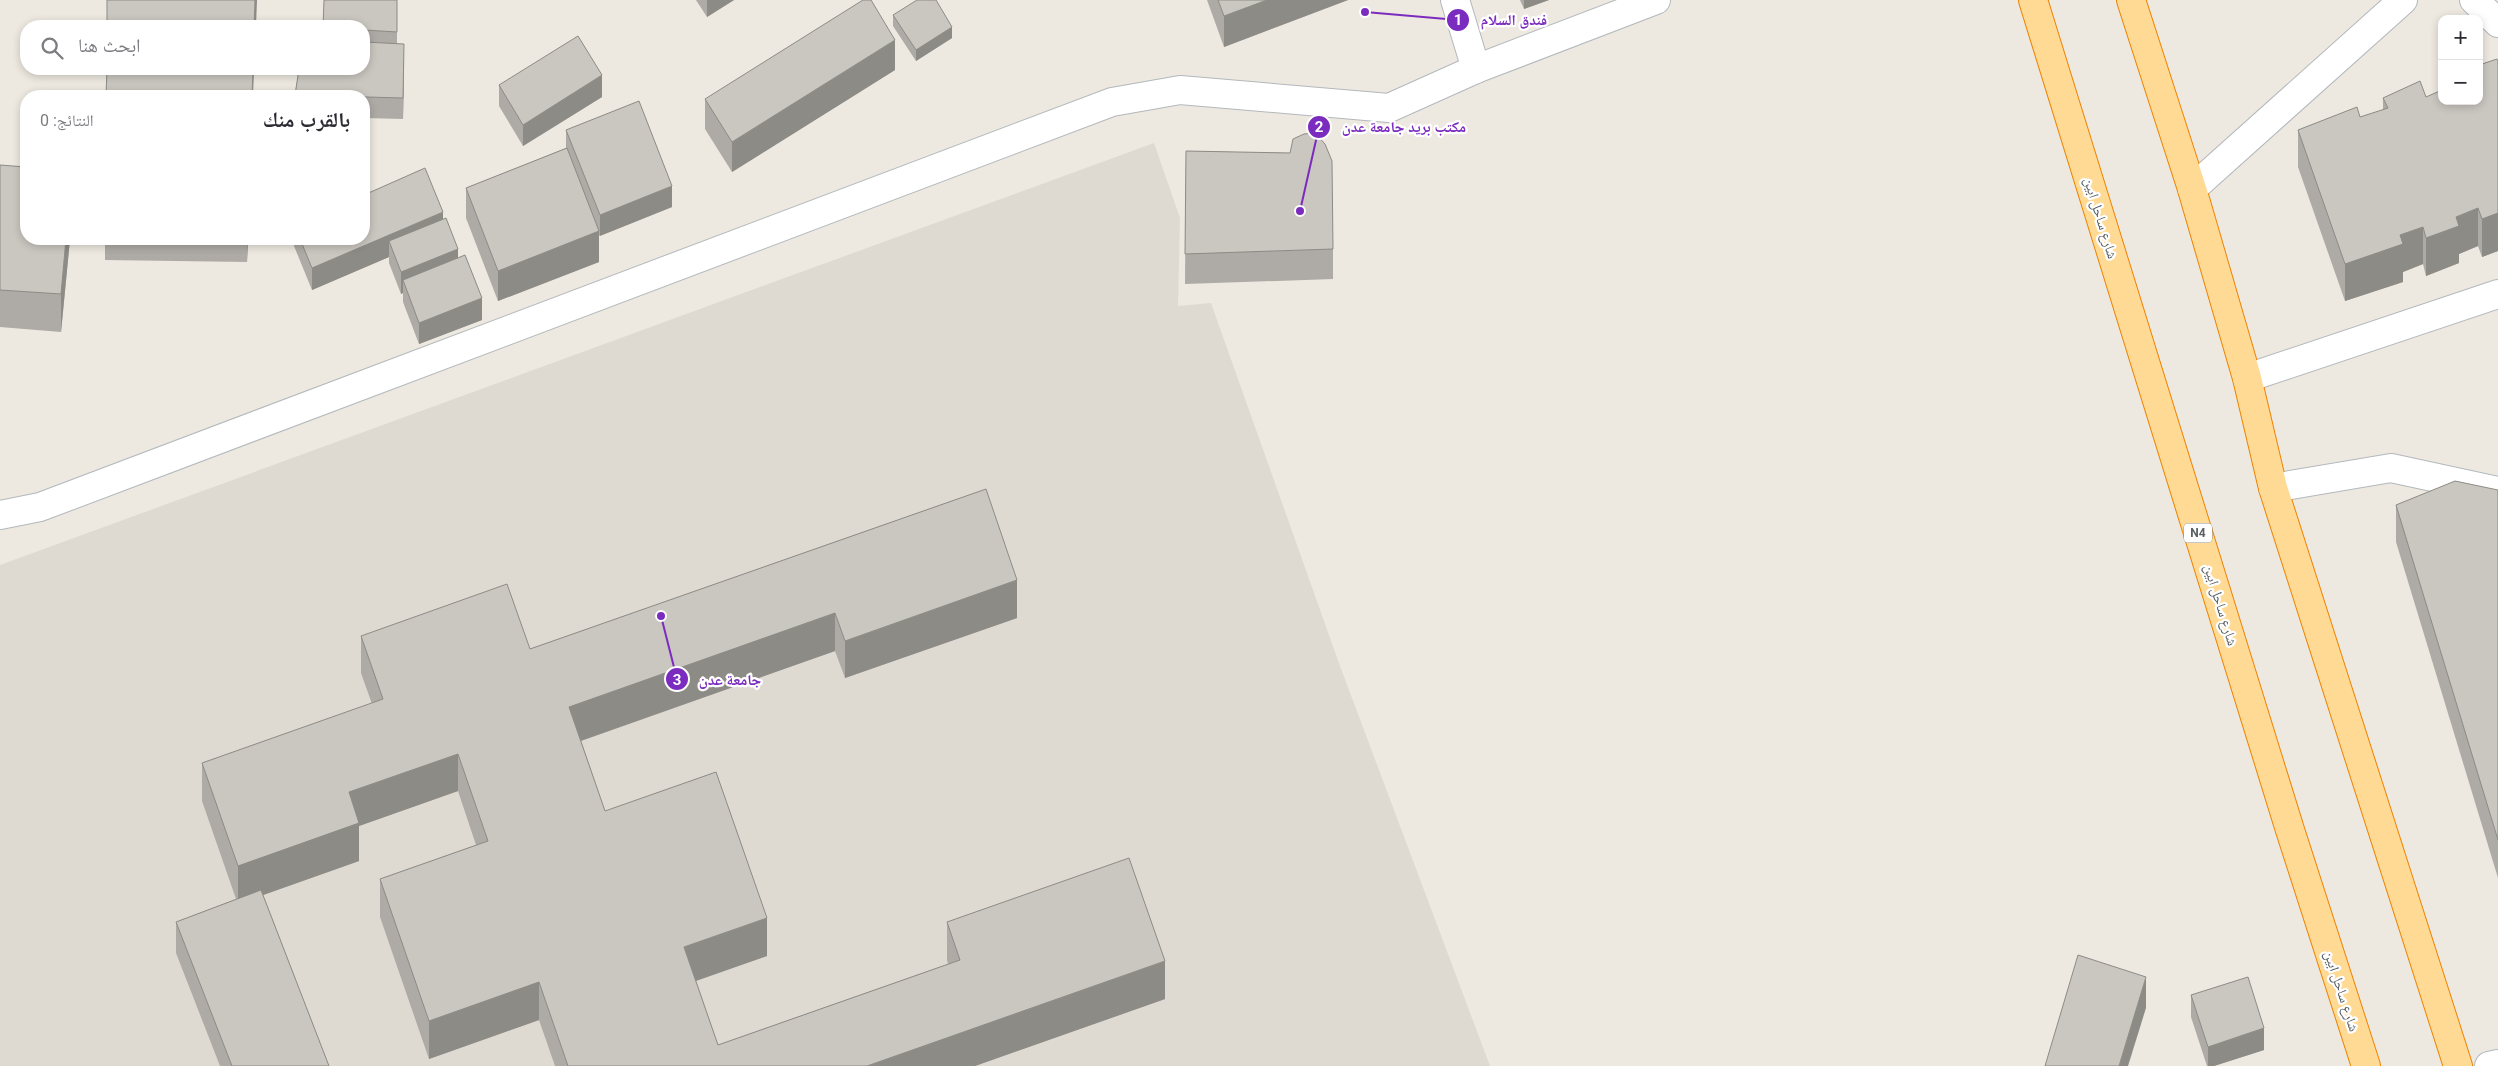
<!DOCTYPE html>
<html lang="ar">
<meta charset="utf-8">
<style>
:root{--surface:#fff;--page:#f7f7f7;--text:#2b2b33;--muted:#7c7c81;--line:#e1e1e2}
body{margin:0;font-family:Roboto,"Noto Naskh Arabic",sans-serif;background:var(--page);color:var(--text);direction:rtl}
.controls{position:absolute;right:15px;top:15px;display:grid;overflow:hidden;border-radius:10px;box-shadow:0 2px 8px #0003}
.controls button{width:45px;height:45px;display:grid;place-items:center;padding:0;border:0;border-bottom:1px solid var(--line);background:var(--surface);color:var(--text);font:25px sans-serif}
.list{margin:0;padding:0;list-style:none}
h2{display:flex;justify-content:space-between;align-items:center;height:65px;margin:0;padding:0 20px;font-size:21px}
h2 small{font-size:16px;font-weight:400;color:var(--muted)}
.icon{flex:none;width:28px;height:28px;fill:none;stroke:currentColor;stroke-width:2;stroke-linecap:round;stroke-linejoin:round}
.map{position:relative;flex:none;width:2498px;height:1066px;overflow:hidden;direction:ltr}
.search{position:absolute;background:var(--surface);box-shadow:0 2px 8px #0003;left:20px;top:20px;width:350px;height:55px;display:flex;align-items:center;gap:12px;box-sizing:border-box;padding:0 18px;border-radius:20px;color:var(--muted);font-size:19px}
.panel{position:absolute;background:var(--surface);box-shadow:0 2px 8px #0003;left:20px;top:90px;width:350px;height:155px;border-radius:20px;direction:rtl}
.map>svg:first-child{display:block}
.education{fill:#dfdad1}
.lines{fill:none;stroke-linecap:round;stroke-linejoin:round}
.minor-casing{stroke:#b3b8bc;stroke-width:30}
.trunk-casing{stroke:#ee8300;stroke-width:30}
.minor{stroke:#fff;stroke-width:28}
.trunk{stroke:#ffda95;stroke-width:28}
.wall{fill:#aeaaa5}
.shaded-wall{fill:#8d8b86}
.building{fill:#cac6c0;stroke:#8d8b86}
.labels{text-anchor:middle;stroke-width:4.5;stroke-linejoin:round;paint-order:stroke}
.shield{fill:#fff;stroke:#8b8f91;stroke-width:1}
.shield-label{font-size:12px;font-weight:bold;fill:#595f62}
.street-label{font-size:14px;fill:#595f62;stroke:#fff}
.leader{fill:none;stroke:#7b2cbf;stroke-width:2}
.callout-dot{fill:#7b2cbf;stroke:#fff;stroke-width:2}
.mark-label{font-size:15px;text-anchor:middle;font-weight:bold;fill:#fff}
.callout-label{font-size:15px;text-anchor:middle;font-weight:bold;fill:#7b2cbf;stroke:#fff;stroke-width:4.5;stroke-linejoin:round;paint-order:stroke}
</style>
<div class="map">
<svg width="2498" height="1066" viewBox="0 0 2498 1066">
<rect width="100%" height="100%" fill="#ede9e0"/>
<polygon class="education" points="1154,143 1180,218 1178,306 1211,303 1340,666 1490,1066 0,1066 0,565"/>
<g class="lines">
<g class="minor-casing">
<g id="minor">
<polyline points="1455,0 1476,69"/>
<polyline points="2474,0 2498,23"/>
<polyline points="2192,189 2403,0"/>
<polyline points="2247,378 2498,294"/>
<polyline points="2273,488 2391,468 2498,491"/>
<polyline points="0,515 40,507 1112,102 1180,90 1389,108 1476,69 1656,0"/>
<polyline points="2489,1066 2498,1064"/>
</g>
</g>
<g class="trunk-casing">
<g id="trunk">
<polyline points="2033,0 2290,830 2366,1066"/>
<polyline points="2131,0 2192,189 2247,378 2273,488 2458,1066"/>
</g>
</g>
<use href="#minor" class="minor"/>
<use href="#trunk" class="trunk"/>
</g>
<g class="wall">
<polygon points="397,0 397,44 404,65 403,119 364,118 364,96 295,96 299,69 364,69 364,26"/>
<polygon points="696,0 734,0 707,17"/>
<polygon points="1207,0 1348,0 1224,47"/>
<polygon points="1520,0 1549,0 1524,9"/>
<polygon points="893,15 952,38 916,61 893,26"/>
<polygon points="2498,61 2498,251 2482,257 2478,246 2459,254 2459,263 2426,276 2423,264 2403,272 2403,282 2345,301 2298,167 2298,130 2360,117 2383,110 2383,98 2426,97 2442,101"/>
<polygon points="895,70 732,172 705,129 705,99"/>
<polygon points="499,85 602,97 523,146 499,106"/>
<polygon points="566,130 672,207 599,236 599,262 498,301 466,218 466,188 566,148"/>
<polygon points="1186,151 1290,153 1333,249 1333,279 1185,284"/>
<polygon points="0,165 70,239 61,332 0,327"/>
<polygon points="443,219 482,320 419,344 403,302 403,293 401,294 389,263 389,257 312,290 294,246 294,239 364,239"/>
<polygon points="105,239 248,239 247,262 105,260"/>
<polygon points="986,489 1017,618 845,678 835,651 581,741 605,811 767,956 696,981 718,1045 948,964 947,960 947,922 1165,999 975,1066 555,1066 539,1020 429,1059 380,917 380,879 476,845 458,791 359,826 359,861 263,895 329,1066 220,1066 176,953 176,922 236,899 202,801 202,763 372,704 361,673 361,636 530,649"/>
<polygon points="2498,490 2498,878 2396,542 2396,505"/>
<polygon points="2191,995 2264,1050 2214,1066 2207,1066 2191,1017"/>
</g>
<g class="shaded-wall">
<polygon points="255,0 257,0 256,26 254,26"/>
<polygon points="707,0 734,0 707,17"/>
<polygon points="1267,0 1348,0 1224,47 1224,16"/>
<polygon points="1524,0 1549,0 1524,9"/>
<polygon points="952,27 952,38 916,61 916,50"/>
<polygon points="895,40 895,70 732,172 732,142"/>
<polygon points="404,44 404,65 403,119 403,98"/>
<polygon points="253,69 254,69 253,96 252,96"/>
<polygon points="602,75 602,97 523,146 523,125"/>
<polygon points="672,186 672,207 600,236 600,215"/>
<polygon points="2478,208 2478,246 2459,254 2459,263 2426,276 2426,238 2456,217"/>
<polygon points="443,212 443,233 389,241 389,257 312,290 312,268"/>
<polygon points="2498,213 2498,251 2482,257 2482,219"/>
<polygon points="2423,227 2423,264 2403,272 2403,282 2345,301 2345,264 2400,235"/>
<polygon points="599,231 599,262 498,301 498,271"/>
<polygon points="66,239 70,239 61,332 61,294"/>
<polygon points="247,239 248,239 247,262"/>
<polygon points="458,249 458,270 403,280 403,293 401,294 401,272"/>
<polygon points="482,298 482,320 419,344 419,323"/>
<polygon points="1017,580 1017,618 845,678 845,641"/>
<polygon points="835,613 835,651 569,745 569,707"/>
<polygon points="458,754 458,791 359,826 359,861 238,904 238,866 349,792"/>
<polygon points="767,918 767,956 684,985 684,947"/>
<polygon points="1165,961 1165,999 975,1066 867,1066"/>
<polygon points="2146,977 2146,1008 2128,1066 2119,1066"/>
<polygon points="539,982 539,1020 429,1059 429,1021"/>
<polygon points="2264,1028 2264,1050 2214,1066 2208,1066 2208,1047"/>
</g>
<g class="building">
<polygon points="107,0 255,0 254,26 107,26"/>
<polygon points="324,0 397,0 397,32 364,30 364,26 323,26"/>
<polygon points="863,0 871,0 895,40 732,142 705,99"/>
<polygon points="917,0 936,0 952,27 916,50 893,15"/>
<polygon points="1218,0 1267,0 1224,16"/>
<polygon points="578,36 602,75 523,125 499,85"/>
<polygon points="364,42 404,44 403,98 295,95 299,69 364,69"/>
<polygon points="2497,59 2498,61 2498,213 2482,219 2478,208 2456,217 2459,226 2426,238 2423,227 2400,235 2403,244 2345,264 2298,130 2357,107 2360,117 2388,108 2383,98 2420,81 2426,97 2442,90 2442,101 2479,101 2479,65"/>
<polygon points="107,69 253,69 252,96 106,96"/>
<polygon points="639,101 672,186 600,215 566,130"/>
<polygon points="1315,133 1325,144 1332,161 1333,249 1185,254 1186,151 1290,153 1293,139 1304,134"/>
<polygon points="567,148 599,231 498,271 466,188"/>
<polygon points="0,165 26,167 26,239 66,239 61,294 0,290"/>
<polygon points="425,168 443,212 312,268 300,239 364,239 364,195"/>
<polygon points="446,218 458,249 401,272 389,241"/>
<polygon points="465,255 482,298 419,323 403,280"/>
<polygon points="2455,481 2498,490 2498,840 2396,505"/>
<polygon points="986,489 1017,580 845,641 835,613 569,707 605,811 716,772 767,918 684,947 718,1045 960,960 947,922 1129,858 1165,961 867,1066 568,1066 539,982 429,1021 380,879 488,841 458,754 349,792 359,823 238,866 202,763 383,699 361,636 507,584 530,649"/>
<polygon points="261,890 329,1066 232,1066 176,922"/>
<polygon points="2078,955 2146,977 2119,1066 2045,1066"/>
<polygon points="2248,977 2264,1028 2208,1047 2191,995"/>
</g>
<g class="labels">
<rect class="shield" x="2184" y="523.5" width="28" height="19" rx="4"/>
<g class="shield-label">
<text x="2198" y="537">N4</text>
</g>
<g class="street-label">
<text transform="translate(2101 218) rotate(73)" y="5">شارع ساحل ابين</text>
<text transform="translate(2221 605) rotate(73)" y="5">شارع ساحل ابين</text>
<text transform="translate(2342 991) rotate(72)" y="5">شارع ساحل ابين</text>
</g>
</g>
<path class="leader" d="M1365 12L1458 20M1300 211L1319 127M661 616L677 679"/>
<g class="callout-dot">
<circle cx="1365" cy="12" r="5"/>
<circle cx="1300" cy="211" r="5"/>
<circle cx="661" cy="616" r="5"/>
<circle cx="1458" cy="20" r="12"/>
<circle cx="1319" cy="127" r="12"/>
<circle cx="677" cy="679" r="12"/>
</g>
<g class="mark-label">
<text x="1458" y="25">1</text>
<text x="1319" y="132">2</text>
<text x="677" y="685">3</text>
</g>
<g class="callout-label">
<text x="1514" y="25">فندق السلام</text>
<text x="1404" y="132">مكتب بريد جامعة عدن</text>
<text x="730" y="685">جامعة عدن</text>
</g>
</svg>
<div class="controls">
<button>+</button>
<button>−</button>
</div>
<div class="search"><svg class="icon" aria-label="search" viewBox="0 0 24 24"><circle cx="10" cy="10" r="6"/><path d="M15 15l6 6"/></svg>ابحث هنا</div>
<section class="panel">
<h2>بالقرب منك<small>النتائج: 0</small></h2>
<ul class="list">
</ul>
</section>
</div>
